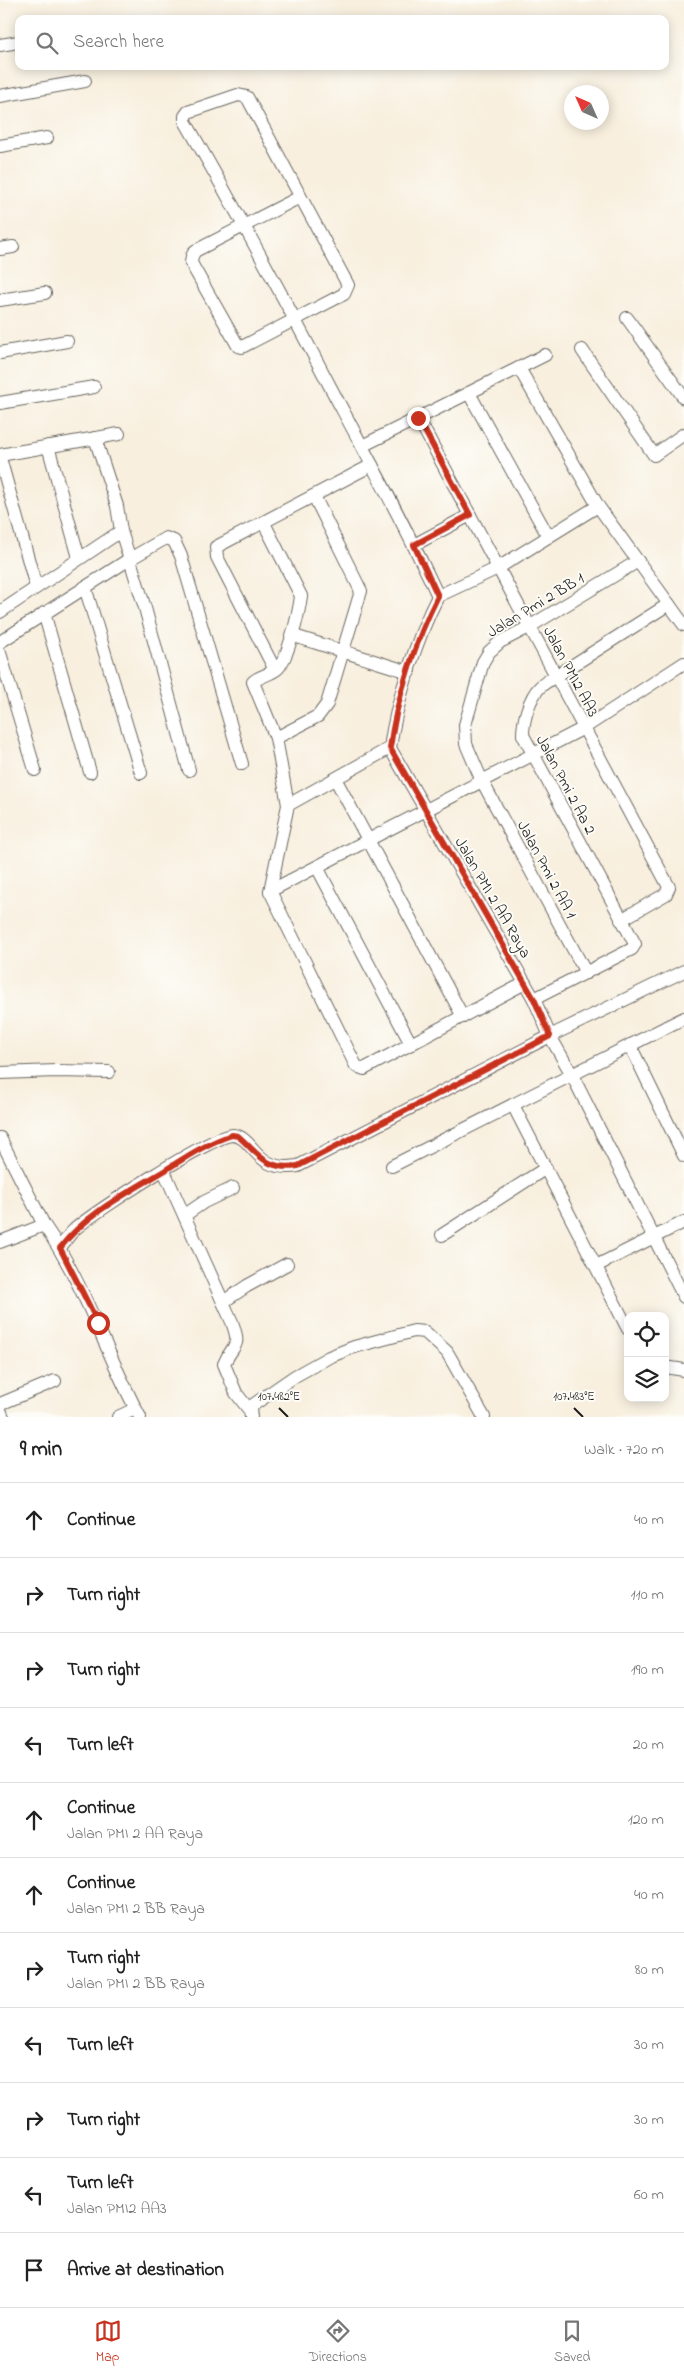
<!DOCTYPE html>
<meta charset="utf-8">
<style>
:root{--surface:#fff;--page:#f6f6f6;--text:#222;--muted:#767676;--line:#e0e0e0;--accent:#c8321e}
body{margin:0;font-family:"Indie Flower",sans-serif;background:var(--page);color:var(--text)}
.controls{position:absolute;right:15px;bottom:15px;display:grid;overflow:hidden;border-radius:10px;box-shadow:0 2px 12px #0003}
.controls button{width:45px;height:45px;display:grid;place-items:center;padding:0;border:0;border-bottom:1px solid var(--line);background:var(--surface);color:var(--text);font:25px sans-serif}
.compass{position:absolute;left:564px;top:85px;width:45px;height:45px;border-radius:50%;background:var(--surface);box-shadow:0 2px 12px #0003;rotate:315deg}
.stop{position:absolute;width:15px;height:15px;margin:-11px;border:4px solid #c8321e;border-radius:50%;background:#fff}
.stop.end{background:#c8321e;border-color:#fff;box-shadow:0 1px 5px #0008}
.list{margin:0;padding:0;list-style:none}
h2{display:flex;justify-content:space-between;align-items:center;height:65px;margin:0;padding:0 20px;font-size:21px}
h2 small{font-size:16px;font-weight:400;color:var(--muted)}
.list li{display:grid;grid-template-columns:32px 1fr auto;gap:15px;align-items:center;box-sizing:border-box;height:75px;padding:0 20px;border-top:1px solid var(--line)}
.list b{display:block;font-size:19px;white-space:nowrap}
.list p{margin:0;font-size:16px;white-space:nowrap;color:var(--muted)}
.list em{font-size:16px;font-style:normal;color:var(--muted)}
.icon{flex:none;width:28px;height:28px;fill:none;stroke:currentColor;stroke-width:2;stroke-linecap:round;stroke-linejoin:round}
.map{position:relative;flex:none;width:684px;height:1417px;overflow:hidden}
.search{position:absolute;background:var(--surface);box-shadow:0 2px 12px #0003;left:15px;right:15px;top:15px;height:55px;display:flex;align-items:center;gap:12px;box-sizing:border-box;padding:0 18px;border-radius:10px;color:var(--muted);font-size:19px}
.sheet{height:890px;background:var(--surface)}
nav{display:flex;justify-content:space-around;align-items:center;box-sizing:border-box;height:70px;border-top:1px solid var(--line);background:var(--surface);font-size:14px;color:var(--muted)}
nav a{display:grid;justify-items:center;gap:2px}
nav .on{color:var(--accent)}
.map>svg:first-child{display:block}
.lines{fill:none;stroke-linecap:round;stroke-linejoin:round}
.street-casing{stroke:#696660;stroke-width:14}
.street{stroke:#fff;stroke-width:12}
.route{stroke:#c8321e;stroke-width:6}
.ticks{fill:none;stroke:#1c1c1c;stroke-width:2}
.labels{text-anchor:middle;stroke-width:4;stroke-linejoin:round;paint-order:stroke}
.street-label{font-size:16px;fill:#1c1c1c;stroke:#fdfcf7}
.ticks-label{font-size:12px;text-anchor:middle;fill:#1c1c1c;stroke:#fdfcf7;stroke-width:4;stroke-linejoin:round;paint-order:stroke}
</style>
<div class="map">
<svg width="684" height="1417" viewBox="0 0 684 1417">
<rect width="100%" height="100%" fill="#fdfcf7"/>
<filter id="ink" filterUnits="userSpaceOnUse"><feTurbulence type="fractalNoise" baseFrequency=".02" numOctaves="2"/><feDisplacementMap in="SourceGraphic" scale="10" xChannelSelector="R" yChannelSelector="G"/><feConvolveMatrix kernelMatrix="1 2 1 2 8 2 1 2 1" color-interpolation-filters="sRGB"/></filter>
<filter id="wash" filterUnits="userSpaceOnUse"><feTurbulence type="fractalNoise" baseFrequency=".0096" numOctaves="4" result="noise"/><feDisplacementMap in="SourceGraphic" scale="20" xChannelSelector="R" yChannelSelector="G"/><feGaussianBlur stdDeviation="1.12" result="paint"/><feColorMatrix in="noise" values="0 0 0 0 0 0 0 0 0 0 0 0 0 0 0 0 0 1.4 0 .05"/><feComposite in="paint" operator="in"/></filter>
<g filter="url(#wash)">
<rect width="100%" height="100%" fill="#f8efde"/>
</g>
<g filter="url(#ink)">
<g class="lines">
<g class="street-casing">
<g id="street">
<polyline points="0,45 19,42"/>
<polyline points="0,96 85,81"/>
<polyline points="0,146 47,138"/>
<path d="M 300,197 L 195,251 L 192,256 L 191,263 L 238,346 L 242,347 L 344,294 L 348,285 L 247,97 L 238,95 L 188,112 L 185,116 L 185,121 C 237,211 286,302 334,394 C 370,461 406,527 438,596"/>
<polyline points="0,249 13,247"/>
<polyline points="0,300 45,293"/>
<polyline points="627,318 684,398"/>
<polyline points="582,350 654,455 684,434"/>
<polyline points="0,353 67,341"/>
<polyline points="519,368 598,506 684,625"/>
<polyline points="469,393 548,536"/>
<polyline points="0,403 94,387"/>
<polyline points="418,418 669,887 666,894 621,920"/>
<polyline points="48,446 79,558"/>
<polyline points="362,446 545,355"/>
<polyline points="0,455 119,434"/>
<polyline points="0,458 36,587"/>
<path d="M 598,506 L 498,568 L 438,596 C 417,637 396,702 390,748 L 534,999 L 550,1036 L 571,1073 L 684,1297"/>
<path d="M 264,523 L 301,596 C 299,612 288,660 277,669 C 270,675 259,676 253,682 L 276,738 L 288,805 L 270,891"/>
<polyline points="121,531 145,608 189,770"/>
<polyline points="414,545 470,515"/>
<polyline points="85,587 141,773"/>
<polyline points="0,612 121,531 117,506 95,438"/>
<polyline points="44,613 90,772"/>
<polyline points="291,635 409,672"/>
<polyline points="0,642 128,560 166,538 174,541 181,556 242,764"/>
<polyline points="0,653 35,770"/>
<polyline points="275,670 217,557 216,547 372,465"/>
<polyline points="276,738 318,716 327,704 361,591 314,496"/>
<polyline points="336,780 463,1017"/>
<polyline points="288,805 390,748"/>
<polyline points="317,867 411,1044"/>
<polyline points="586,973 482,781 466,744 465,725 483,662 489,652 500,642 529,627 638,561"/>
<polyline points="525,983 364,1069 356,1066 270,891 584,728 684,663"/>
<path d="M 534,999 L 632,949 L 635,944 L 523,735 C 523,721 529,698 540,687 C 544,683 551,679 556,676 L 669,604"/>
<polyline points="630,1045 684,1156"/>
<polyline points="0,1073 56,1071 109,1072"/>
<polyline points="513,1105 628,1329"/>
<polyline points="0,1138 44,1225"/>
<polyline points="392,1166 684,1018"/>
<path d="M 164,1171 L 232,1322 C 242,1350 233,1342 224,1364 L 236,1393 L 250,1411"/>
<polyline points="185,1215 204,1202 233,1188"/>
<polyline points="442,1235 546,1168"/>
<path d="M 0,1242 L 44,1225 C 85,1284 106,1354 140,1417"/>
<path d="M 60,1248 C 64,1242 69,1235 74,1230 C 92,1213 214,1134 233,1135 C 255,1137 254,1173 298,1166 L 550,1036 L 684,971"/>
<polyline points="596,1266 684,1222"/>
<polyline points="223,1302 247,1286 287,1264"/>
<polyline points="665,1367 684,1370"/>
<polyline points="0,1404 55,1381"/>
<polyline points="0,1410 3,1417"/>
<polyline points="118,1417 135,1409"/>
<polyline points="251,1417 250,1411 253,1405 295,1376 329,1357 354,1347 414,1331 425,1332 447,1352 484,1417"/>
</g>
</g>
<use href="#street" class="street"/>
</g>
</g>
<g class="lines" filter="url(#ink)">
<path class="route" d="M 98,1323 L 60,1248 C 87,1213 127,1193 164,1171 C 186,1157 207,1143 232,1135 L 238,1136 C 259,1154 266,1171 298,1166 L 550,1036 L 534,999 L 390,748 C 396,700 416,639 438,596 L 414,545 L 470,515 L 418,418"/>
</g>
<path class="ticks" d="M 279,1408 L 288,1417M 574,1408 L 583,1417"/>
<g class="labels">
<g class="street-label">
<text transform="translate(535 604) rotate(-31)" y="6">Jalan Pmi 2 BB 1</text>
<text transform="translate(572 671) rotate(62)" y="6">Jalan PMI2 AA3</text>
<text transform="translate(567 784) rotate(62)" y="6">Jalan Pmi 2 Aa 2</text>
<text transform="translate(548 869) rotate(62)" y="6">Jalan Pmi 2 AA 1</text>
<text transform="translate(494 897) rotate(60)" y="6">Jalan PMI 2 AA Raya</text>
</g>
</g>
<g class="ticks-label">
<text x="279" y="1400">107.482°E</text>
<text x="574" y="1400">107.483°E</text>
</g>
</svg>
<div class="controls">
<button><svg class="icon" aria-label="locate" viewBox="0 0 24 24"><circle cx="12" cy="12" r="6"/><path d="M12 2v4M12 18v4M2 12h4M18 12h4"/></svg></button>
<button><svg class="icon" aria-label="layers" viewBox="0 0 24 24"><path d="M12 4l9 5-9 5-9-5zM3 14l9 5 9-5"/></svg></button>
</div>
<svg class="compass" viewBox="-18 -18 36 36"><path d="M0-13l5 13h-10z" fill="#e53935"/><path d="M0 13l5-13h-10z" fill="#767676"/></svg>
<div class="stop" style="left:98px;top:1323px"></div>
<div class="stop end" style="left:418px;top:418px"></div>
<div class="search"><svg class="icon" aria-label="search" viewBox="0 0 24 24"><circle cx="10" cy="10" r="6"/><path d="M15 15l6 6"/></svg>Search here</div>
</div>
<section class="sheet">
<h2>9 min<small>Walk · 720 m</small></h2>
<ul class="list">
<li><svg class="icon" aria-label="ahead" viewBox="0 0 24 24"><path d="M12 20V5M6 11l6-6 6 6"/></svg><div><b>Continue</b></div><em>40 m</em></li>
<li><svg class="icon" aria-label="right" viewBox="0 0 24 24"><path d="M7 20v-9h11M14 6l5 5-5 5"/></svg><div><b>Turn right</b></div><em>110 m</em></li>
<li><svg class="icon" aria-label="right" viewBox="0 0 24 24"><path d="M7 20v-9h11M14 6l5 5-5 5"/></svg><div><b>Turn right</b></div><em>190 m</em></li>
<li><svg class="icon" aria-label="left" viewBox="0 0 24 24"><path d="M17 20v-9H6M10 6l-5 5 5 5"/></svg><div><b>Turn left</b></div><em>20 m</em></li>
<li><svg class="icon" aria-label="ahead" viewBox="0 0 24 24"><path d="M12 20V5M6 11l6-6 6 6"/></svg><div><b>Continue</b><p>Jalan PMI 2 AA Raya</p></div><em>120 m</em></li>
<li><svg class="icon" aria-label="ahead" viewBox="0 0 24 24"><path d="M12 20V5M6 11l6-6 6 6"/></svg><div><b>Continue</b><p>Jalan PMI 2 BB Raya</p></div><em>40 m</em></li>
<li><svg class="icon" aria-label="right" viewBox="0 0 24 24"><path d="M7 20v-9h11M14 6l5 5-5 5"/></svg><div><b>Turn right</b><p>Jalan PMI 2 BB Raya</p></div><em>80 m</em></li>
<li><svg class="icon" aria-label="left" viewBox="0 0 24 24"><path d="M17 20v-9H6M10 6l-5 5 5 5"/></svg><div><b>Turn left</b></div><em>30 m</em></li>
<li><svg class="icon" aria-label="right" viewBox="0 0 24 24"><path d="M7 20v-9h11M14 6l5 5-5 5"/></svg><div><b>Turn right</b></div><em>30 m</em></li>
<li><svg class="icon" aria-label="left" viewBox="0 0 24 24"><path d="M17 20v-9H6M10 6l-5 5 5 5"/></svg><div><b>Turn left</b><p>Jalan PMI2 AA3</p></div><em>60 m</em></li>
<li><svg class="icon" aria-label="arrive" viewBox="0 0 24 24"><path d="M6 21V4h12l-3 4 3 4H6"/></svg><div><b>Arrive at destination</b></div></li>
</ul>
</section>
<nav>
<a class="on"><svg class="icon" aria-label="map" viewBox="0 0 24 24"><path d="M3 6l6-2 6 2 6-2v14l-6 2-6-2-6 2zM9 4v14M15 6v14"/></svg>Map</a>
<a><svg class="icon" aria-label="directions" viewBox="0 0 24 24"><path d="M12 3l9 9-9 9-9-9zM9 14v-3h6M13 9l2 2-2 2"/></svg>Directions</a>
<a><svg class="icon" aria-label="saved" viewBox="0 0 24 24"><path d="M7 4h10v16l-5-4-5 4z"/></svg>Saved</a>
</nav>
